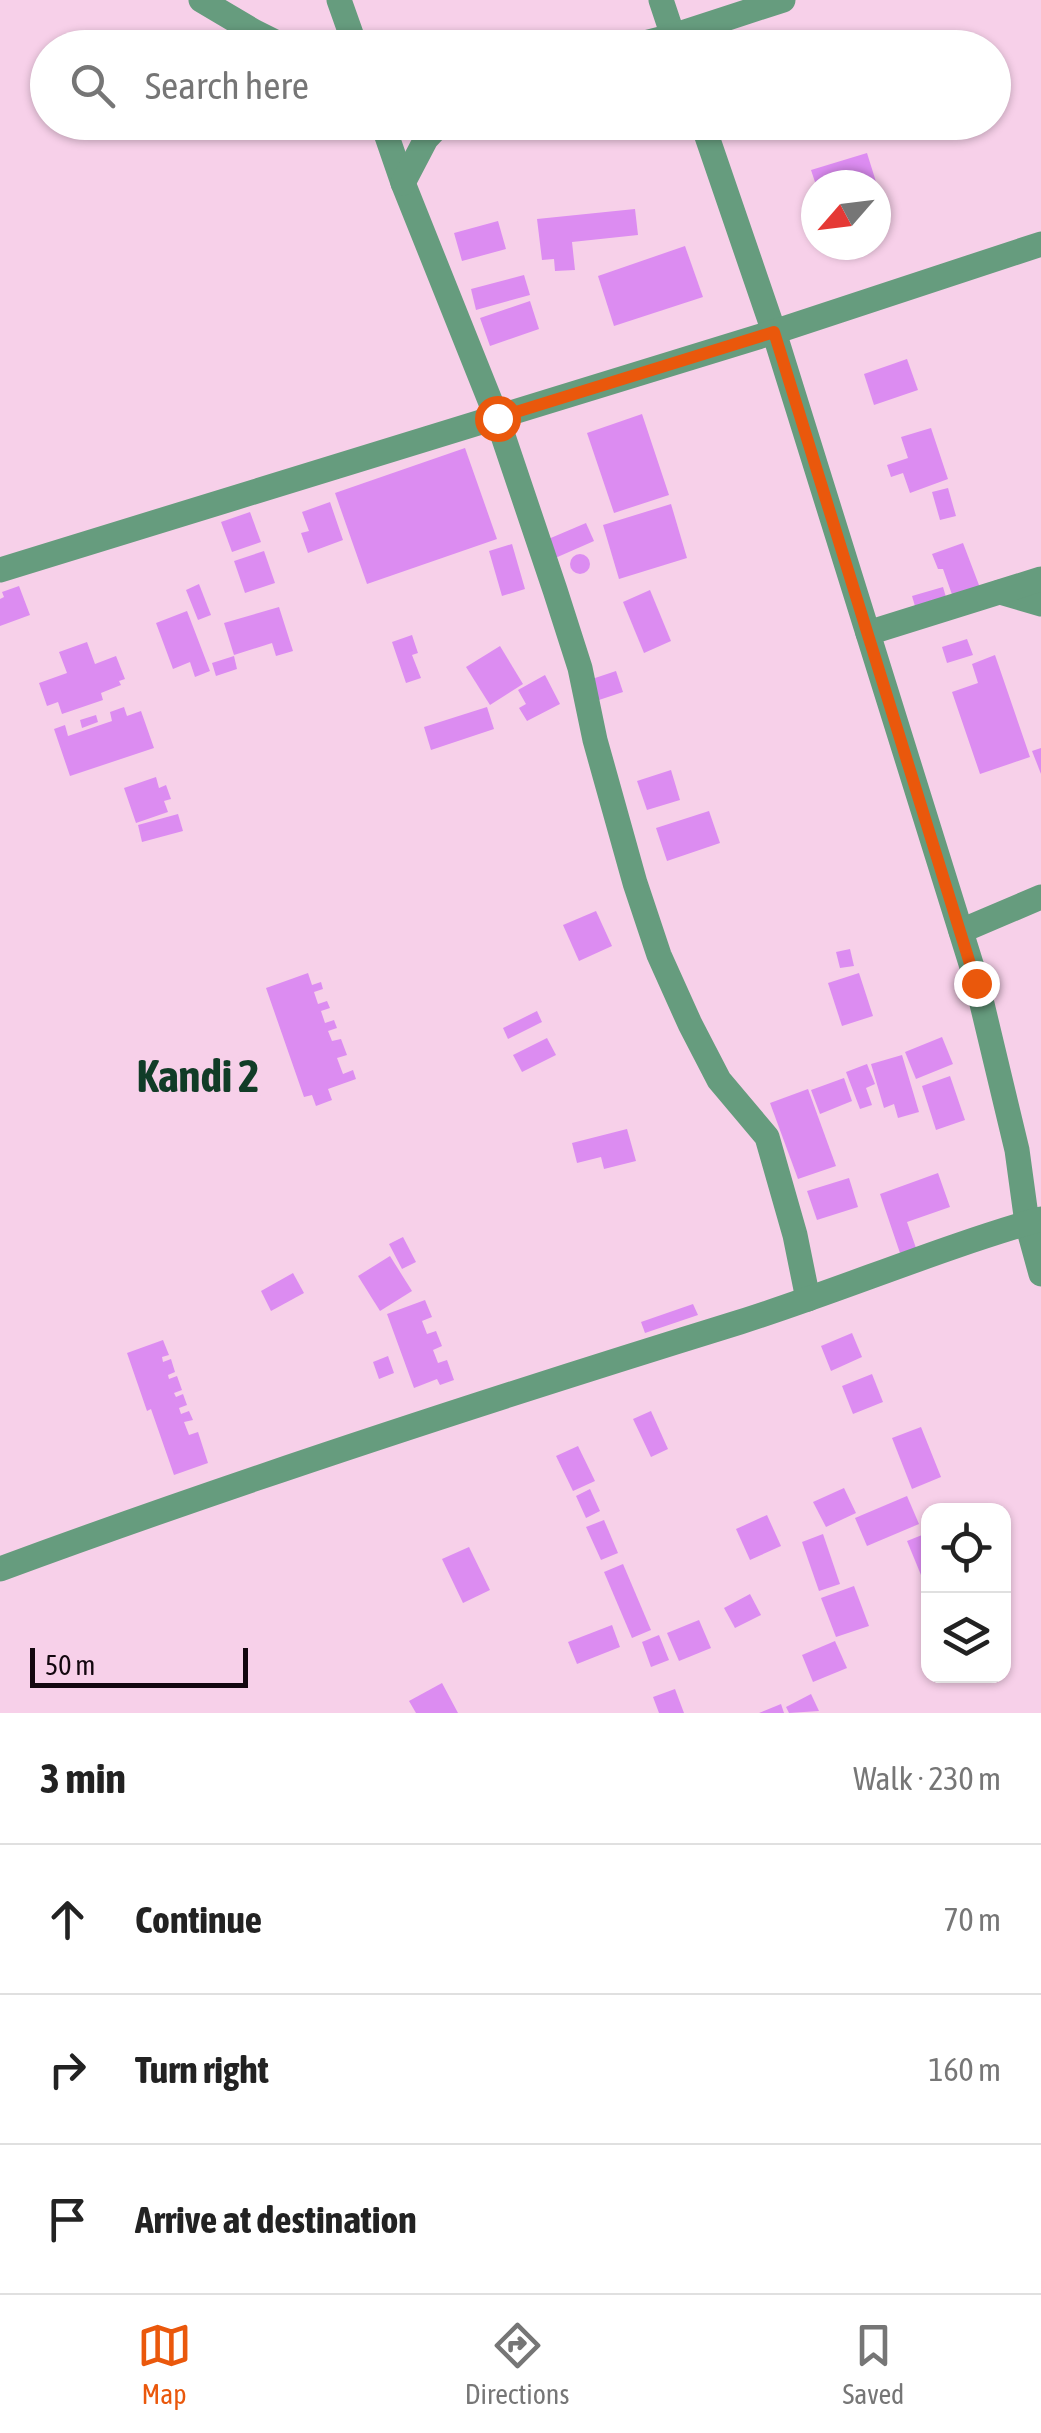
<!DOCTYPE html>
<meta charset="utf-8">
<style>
:root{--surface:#fff;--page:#f6f6f6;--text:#222;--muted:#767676;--line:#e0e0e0;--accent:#ea580c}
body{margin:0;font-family:"Asap Condensed",sans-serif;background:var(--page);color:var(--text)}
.controls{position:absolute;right:30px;bottom:30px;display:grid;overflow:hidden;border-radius:20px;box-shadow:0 2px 8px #0004}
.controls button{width:90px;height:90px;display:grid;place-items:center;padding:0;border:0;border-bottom:2px solid var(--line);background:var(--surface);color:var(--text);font:50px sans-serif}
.compass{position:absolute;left:801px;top:170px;width:90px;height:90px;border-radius:50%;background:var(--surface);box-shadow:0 2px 8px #0004;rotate:242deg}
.scale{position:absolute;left:30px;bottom:25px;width:218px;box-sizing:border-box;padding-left:10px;border:5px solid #13070f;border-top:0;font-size:28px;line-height:35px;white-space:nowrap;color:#13070f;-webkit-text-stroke:8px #f7d0e9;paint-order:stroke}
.stop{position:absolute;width:30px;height:30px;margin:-22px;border:8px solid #ea580c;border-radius:50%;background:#fff}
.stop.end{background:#ea580c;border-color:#fff;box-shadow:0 2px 10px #0008}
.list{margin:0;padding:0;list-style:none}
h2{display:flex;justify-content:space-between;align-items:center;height:130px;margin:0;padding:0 40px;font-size:42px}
h2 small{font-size:32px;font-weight:400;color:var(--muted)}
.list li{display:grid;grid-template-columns:65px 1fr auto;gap:30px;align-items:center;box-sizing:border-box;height:150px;padding:0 40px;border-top:2px solid var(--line)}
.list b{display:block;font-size:38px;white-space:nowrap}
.list em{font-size:32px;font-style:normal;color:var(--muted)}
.icon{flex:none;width:55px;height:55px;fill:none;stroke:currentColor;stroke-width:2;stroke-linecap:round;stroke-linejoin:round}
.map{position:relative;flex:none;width:1041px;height:1713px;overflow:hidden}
.search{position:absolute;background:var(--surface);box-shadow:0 2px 8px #0004;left:30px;right:30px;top:30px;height:110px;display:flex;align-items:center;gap:25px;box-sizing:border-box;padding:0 35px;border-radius:55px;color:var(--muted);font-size:38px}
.sheet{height:580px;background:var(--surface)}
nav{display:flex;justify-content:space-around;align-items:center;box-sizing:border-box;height:140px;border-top:2px solid var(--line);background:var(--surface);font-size:28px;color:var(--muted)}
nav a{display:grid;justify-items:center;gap:5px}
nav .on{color:var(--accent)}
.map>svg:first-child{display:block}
.building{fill:#dc8cf1}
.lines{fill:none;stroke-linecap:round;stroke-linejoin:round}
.minor{stroke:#669c7e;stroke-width:25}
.route{stroke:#ea580c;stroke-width:12}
.labels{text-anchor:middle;stroke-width:10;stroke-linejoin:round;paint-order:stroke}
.district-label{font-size:45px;font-weight:bold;fill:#113c27;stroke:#f7d0e9}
</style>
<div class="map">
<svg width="1041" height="1713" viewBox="0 0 1041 1713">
<rect width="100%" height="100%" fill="#f7d0e9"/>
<g class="building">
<polygon points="867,153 877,185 816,185 811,170"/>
<polygon points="635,209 638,235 572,242 575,270 555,271 554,259 542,260 537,219"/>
<polygon points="498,221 506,249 462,261 454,233"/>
<polygon points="685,246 703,297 614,326 598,276"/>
<polygon points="524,275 530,295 476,310 471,289"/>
<polygon points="530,301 539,329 490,346 480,318"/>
<polygon points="907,359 918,390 874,405 864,374"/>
<polygon points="642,414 669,495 614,513 587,433"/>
<polygon points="931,428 948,479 910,493 903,473 891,477 887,465 908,458 901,437"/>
<polygon points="465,448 497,539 367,584 335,493"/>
<polygon points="948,488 956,516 940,520 932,492"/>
<polygon points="330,502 343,540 308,553 301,533 309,531 302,512"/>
<polygon points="671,504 687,558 619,579 603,525"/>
<polygon points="250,512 261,542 232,552 221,522"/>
<polygon points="586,523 594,541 553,559 546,540"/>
<polygon points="963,543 982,593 955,603 943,569 938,569 932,554"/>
<polygon points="512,544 525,589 502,596 489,551"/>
<polygon points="264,551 275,583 245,593 234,561"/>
<circle cx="580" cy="564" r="10"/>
<polygon points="199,584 211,615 198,620 186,590"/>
<polygon points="19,586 30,615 0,626 0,599 4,597 2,592"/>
<polygon points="943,587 948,604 917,613 912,596"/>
<polygon points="650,590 671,641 644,653 623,602"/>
<polygon points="279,607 293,651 276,656 272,643 234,655 224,623"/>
<polygon points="187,611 210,671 195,677 190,662 173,669 156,623"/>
<polygon points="412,635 418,653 412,655 421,678 406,683 392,642"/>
<polygon points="967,639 973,655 947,663 942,647"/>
<polygon points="87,642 95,664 116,656 125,679 119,681 121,685 101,693 103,700 62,714 58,702 47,706 39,683 67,673 59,652"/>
<polygon points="500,646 523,684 490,705 466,667"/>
<polygon points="995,655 1030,757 980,774 952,692 978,683 972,664"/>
<polygon points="234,656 237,669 216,676 212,663"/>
<polygon points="616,671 623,692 599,700 592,679"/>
<polygon points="545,675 560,704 527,721 519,708 526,704 518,690"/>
<polygon points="124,707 127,716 141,711 154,748 70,776 54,729 65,725 68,736 112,721 110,712"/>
<polygon points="487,707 494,729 431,750 424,727"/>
<polygon points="96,715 98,722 82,728 80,720"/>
<polygon points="1041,748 1041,774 1032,751"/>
<polygon points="671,770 680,800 647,810 637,781"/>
<polygon points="156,777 159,788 166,785 171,799 164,801 168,812 136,823 124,788"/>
<polygon points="709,811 720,843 667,861 656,828"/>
<polygon points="178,814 183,831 142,842 138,825"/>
<polygon points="596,911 612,946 579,961 563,925"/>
<polygon points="850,949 854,966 840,968 836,952"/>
<polygon points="308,973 312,985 321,982 323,989 314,992 318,1004 327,1001 330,1008 321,1011 325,1023 334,1020 337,1028 328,1031 332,1041 341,1039 347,1055 337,1058 343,1074 353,1070 356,1079 328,1089 332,1100 316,1106 312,1095 304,1097 266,988"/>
<polygon points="859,973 873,1016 842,1026 828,983"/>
<polygon points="537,1011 542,1022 508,1039 503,1028"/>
<polygon points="942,1037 953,1064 916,1079 905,1052"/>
<polygon points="547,1038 556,1055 522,1072 513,1055"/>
<polygon points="902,1055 919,1112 898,1118 894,1104 884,1108 871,1064"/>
<polygon points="867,1064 875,1084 866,1088 872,1105 860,1109 846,1072"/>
<polygon points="950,1076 965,1120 936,1130 922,1086"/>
<polygon points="844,1078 852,1101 820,1114 811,1090"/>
<polygon points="808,1089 836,1166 798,1179 770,1103"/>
<polygon points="627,1129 636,1161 604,1169 601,1157 577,1163 572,1143"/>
<polygon points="938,1173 950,1207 907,1222 916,1248 900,1253 880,1194"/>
<polygon points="849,1178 858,1207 817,1220 807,1191"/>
<polygon points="403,1237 416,1262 402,1269 389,1244"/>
<polygon points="390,1256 412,1291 380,1311 358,1276"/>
<polygon points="293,1273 304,1293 271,1311 261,1291"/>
<polygon points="425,1300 432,1317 422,1321 427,1334 436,1331 442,1346 433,1350 438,1363 447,1360 454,1380 440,1385 437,1379 414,1388 387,1314"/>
<polygon points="693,1304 698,1315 645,1333 641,1322"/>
<polygon points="852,1333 862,1357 831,1371 821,1346"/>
<polygon points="163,1340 169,1355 162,1357 163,1362 171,1359 175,1372 168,1375 169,1379 177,1376 182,1390 174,1393 176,1397 183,1394 187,1405 179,1408 181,1414 189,1411 193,1420 184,1422 189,1435 198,1432 208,1463 174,1475 151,1409 147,1411 127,1353"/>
<polygon points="388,1356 394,1373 379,1379 373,1362"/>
<polygon points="872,1374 883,1402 853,1414 842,1386"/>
<polygon points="651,1411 668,1449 651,1457 633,1419"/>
<polygon points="921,1427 941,1477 912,1489 892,1438"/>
<polygon points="578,1446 595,1481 573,1491 556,1456"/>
<polygon points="844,1488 856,1513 826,1527 813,1502"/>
<polygon points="590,1489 600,1511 586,1518 576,1496"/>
<polygon points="907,1496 919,1524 867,1546 855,1518"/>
<polygon points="767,1515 781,1546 750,1560 736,1529"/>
<polygon points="604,1520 618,1553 601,1560 586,1527"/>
<polygon points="927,1533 928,1537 928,1592 907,1541"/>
<polygon points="823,1534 840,1584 819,1591 802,1542"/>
<polygon points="469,1547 490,1590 463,1603 442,1559"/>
<polygon points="623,1564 651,1630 632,1638 604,1572"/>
<polygon points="854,1586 869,1626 836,1637 821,1598"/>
<polygon points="750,1594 761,1615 735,1628 724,1608"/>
<polygon points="699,1620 711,1648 679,1661 667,1633"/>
<polygon points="612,1625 620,1647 577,1664 568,1642"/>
<polygon points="659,1635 669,1660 651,1667 642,1642"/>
<polygon points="835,1641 847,1668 813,1682 802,1655"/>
<polygon points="442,1683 458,1713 416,1713 409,1701"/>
<polygon points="675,1689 684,1713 659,1713 653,1697"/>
<polygon points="811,1694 819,1711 789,1713 786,1707"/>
<polygon points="781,1704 784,1713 759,1713"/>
</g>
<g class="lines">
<g class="minor">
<polyline points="201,0 255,32 287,48"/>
<polyline points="339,0 356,48"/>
<polyline points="661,0 677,48"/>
<polyline points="625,48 673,36 783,0"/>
<polyline points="382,122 403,183 497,418 555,590 580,668 595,740 635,883 659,955 690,1024 719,1080 767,1137 795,1235 808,1299"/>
<polyline points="702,122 774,332 977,983 1017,1150 1027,1223 1041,1274"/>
<polyline points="403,183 426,139 442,122"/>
<polyline points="0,570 774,332 1041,244"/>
<polyline points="1000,592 1041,604"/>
<polyline points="868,633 1041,579"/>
<polyline points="961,931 1041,897"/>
<path d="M 0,1569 C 244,1479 491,1399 740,1322 C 841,1290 939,1248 1041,1219"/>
</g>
</g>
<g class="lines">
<polyline class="route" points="497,418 774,332 976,983"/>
</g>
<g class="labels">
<g class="district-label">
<text x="198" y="1092">Kandi 2</text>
</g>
</g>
</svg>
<div class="controls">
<button><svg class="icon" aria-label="locate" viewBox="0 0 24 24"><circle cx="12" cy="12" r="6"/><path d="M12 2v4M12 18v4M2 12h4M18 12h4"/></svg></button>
<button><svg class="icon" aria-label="layers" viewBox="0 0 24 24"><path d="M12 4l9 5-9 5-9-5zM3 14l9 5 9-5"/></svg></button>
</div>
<svg class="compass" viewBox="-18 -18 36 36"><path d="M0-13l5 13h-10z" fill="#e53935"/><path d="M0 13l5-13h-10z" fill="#767676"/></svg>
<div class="scale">50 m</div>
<div class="stop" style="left:497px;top:418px"></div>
<div class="stop end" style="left:976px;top:983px"></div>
<div class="search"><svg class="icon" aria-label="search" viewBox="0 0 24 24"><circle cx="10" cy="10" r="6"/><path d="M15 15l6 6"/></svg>Search here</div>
</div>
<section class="sheet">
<h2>3 min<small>Walk · 230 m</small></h2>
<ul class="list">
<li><svg class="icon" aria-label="ahead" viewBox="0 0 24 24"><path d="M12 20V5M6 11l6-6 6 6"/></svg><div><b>Continue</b></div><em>70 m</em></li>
<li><svg class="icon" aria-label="right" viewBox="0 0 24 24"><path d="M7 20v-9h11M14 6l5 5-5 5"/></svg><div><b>Turn right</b></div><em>160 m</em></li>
<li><svg class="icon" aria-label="arrive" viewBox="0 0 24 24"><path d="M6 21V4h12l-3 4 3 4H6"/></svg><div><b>Arrive at destination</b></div></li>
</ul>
</section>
<nav>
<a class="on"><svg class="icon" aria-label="map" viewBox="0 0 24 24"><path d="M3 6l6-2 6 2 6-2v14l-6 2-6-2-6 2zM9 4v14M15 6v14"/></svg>Map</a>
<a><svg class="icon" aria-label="directions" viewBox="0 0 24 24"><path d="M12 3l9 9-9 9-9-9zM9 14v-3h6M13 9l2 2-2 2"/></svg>Directions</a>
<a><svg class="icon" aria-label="saved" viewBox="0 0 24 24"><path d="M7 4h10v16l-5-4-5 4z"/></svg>Saved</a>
</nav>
